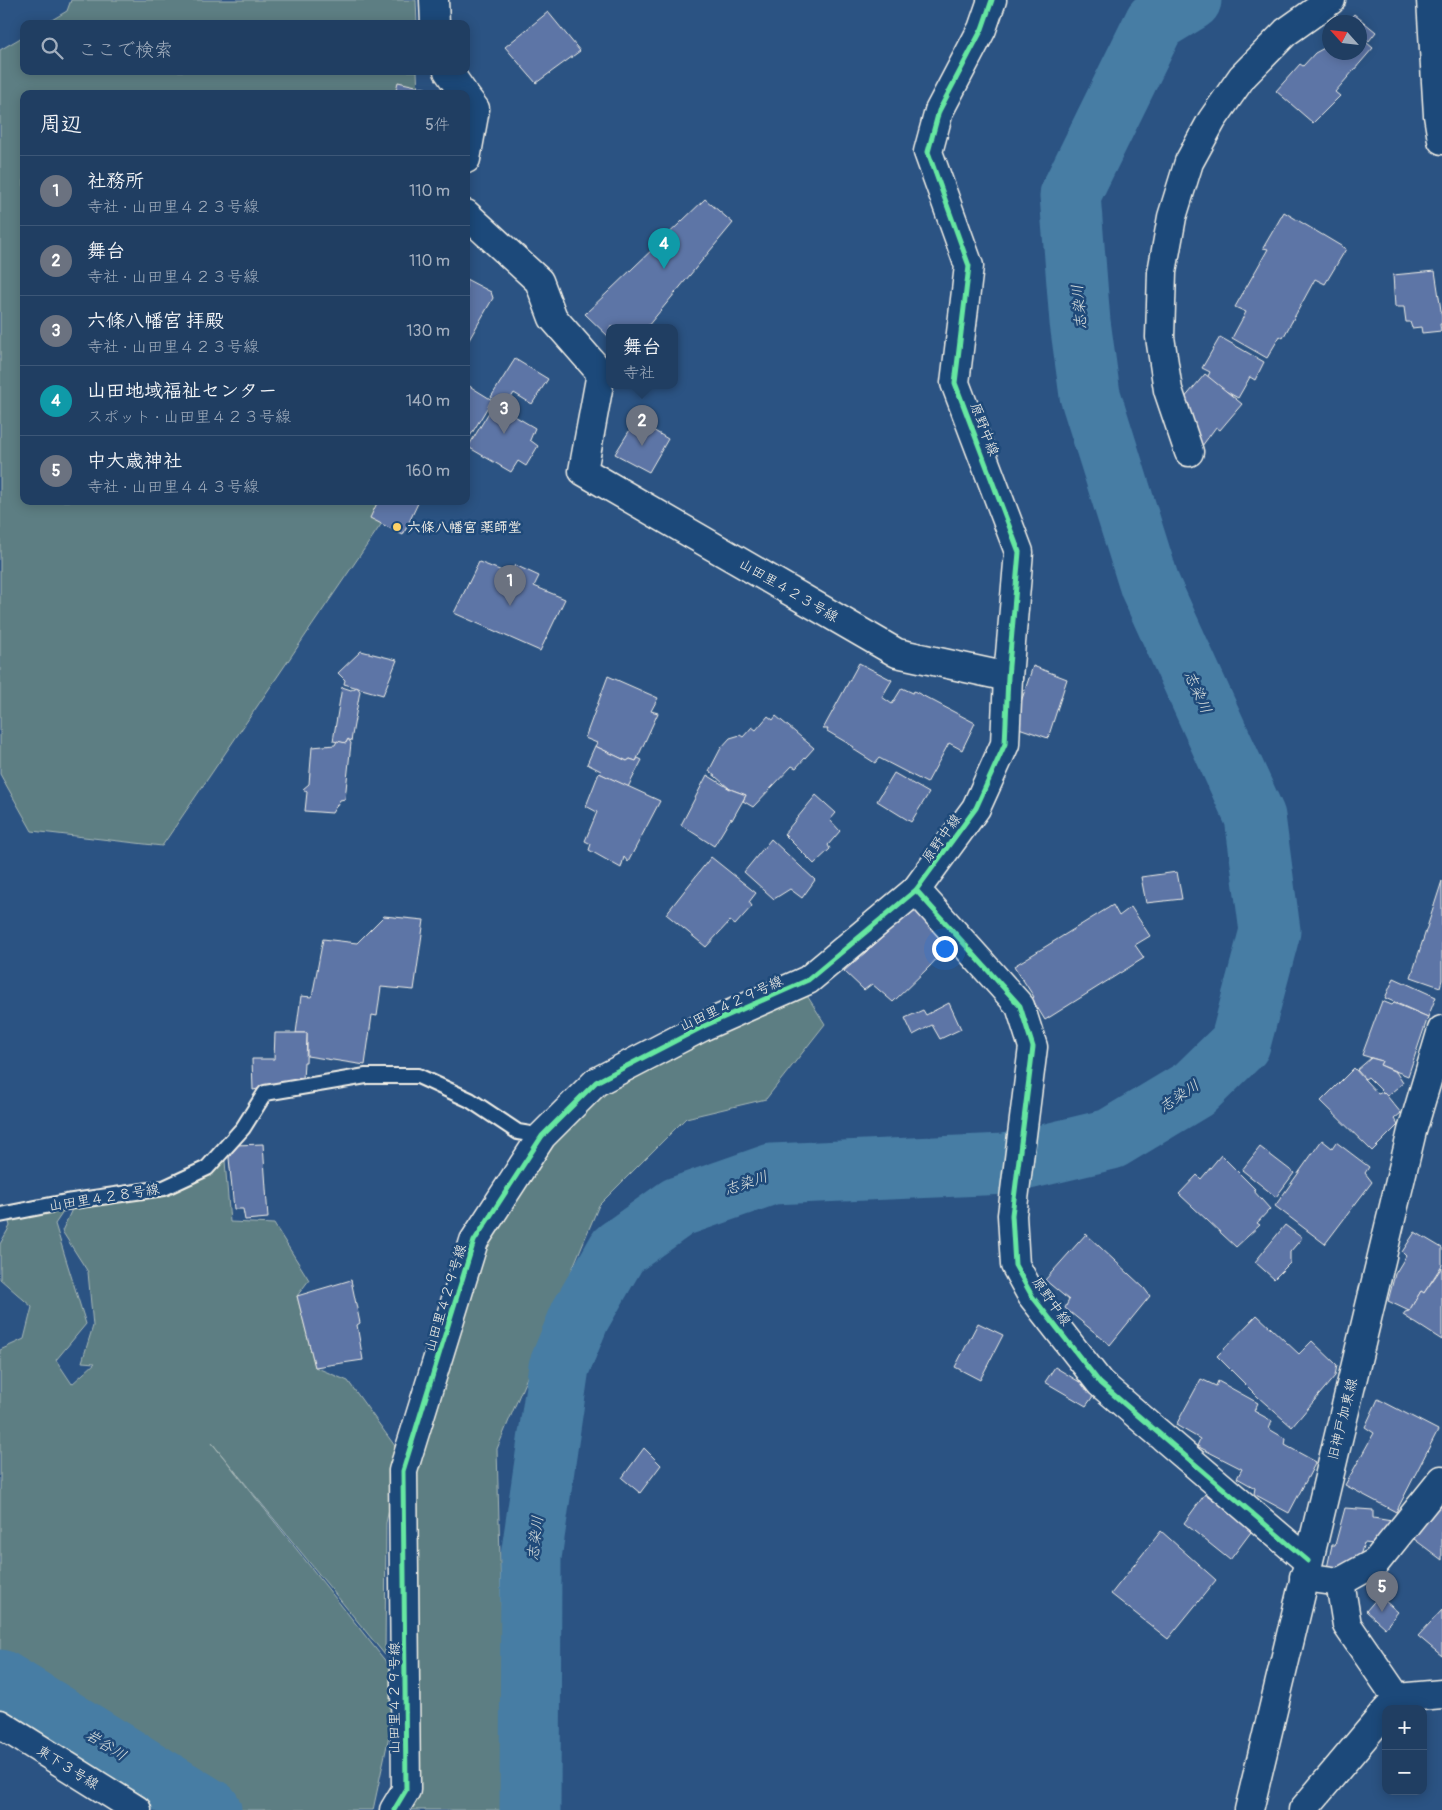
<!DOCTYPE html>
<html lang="ja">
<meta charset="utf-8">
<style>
:root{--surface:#203e62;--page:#284568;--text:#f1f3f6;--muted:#a2aebe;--line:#3d5777;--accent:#d6ab8b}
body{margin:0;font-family:Pangolin,"Klee One",sans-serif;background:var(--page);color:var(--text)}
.controls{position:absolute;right:15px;bottom:15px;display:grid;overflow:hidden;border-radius:10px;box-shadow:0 2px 12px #0003}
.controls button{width:45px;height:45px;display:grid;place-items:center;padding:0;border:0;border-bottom:1px solid var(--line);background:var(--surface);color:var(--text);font:25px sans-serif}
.compass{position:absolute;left:1322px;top:15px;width:45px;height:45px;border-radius:50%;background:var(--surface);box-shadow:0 2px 12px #0003;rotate:297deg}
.you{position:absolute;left:944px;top:948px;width:18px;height:18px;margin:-12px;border:4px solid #fff;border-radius:50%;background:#1a73e8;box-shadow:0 0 0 8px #1a73e833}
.badge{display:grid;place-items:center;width:32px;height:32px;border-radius:50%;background:var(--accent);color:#fff;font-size:16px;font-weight:700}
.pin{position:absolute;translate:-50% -41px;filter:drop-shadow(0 1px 2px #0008)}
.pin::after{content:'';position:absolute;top:26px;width:18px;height:15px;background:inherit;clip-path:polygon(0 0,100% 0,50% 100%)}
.popup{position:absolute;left:606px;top:324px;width:72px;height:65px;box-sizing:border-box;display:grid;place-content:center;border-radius:10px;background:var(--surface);filter:drop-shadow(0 1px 4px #0005);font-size:16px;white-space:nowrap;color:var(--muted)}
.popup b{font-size:19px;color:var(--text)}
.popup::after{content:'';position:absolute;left:50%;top:100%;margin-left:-10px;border:10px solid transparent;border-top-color:var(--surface)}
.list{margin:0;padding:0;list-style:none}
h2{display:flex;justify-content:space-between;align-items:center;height:65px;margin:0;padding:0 20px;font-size:21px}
h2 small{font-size:16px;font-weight:400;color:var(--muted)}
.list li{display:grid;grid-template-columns:32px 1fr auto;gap:15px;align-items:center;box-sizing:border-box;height:70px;padding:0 20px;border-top:1px solid var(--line)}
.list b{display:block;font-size:19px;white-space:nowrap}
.list p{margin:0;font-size:16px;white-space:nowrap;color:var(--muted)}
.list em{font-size:16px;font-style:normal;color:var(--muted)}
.icon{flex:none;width:28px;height:28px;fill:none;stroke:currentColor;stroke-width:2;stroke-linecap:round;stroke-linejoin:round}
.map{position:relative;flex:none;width:1442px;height:1810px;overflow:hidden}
.search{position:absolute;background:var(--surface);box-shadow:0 2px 12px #0003;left:20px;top:20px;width:450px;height:55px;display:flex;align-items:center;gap:12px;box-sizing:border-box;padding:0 18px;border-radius:10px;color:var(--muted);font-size:19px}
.panel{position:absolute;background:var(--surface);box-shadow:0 2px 12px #0003;left:20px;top:90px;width:450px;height:415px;border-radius:10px}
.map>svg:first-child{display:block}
.green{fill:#5d7e83;stroke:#a8b8b6}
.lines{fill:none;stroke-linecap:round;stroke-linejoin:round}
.river{stroke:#477da4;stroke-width:61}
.building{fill:#5d75a6;stroke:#f4f1e8}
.service-casing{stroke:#f4f1e8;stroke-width:18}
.minor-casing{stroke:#f4f1e8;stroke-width:31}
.tertiary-casing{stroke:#f4f1e8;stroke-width:31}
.service{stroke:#1f4a7a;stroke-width:14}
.minor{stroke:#1f4a7a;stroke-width:28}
.tertiary{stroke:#1f4a7a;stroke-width:28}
.cycleway-casing{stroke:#1f4a7a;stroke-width:8}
.cycleway{stroke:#66e7a1;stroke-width:5}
.poi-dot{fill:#ffd166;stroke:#1f4a7a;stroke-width:2}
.labels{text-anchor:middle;stroke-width:5;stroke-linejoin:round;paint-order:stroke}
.street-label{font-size:14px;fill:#f4f1e8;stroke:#1f4a7a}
.poi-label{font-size:14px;font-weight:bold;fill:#f4f1e8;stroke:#1f4a7a;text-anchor:start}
.water-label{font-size:15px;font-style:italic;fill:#dae0de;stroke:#1f4a7a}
</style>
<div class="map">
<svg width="1442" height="1810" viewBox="0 0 1442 1810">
<rect width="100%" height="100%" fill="#2b5383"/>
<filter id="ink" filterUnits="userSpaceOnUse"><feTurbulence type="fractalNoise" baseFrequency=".02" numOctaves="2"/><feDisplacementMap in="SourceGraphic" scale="10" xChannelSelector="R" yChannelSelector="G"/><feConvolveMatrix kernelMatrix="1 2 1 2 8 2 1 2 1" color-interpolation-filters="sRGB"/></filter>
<g filter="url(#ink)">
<g class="green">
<polygon points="71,0 416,0 417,24 45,24 67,11"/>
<polygon points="24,36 24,71 417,71 418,94 24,94 24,501 397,501 162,846 32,831 0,774 0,50"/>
<polygon points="806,994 825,1024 766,1099 686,1118 599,1205 497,1449 507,1810 406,1810 407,1460 483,1248 542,1136 603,1089"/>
<polygon points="225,1161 230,1222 274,1224 309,1280 297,1296 315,1367 348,1381 400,1453 386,1523 385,1655 212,1443 391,1668 395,1708 373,1810 213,1810 7,1674 0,1666 0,1350 24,1339 32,1307 0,1279 0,1244 10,1226 8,1218 67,1206 55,1224 86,1324 56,1360 72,1384 95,1363 82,1362 93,1326 88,1272 62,1231 73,1207 172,1193"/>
</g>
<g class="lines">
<g class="river">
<polyline points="0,1680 211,1810"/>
<polyline points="530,1810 531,1557 559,1367 580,1316 618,1250 678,1207 772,1174 1006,1164 1111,1139 1194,1089 1240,1044 1270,931 1255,817 1150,586 1090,395 1080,322 1070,195 1155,22 1191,0"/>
</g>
</g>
<g class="building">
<polygon points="548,12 580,51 536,83 505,47"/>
<polygon points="1354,14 1376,32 1369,41 1360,34 1360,22 1347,22"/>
<polygon points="1360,37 1373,48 1335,92 1340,96 1313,123 1276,91 1300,64 1303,66 1315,53 1330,45 1330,52 1360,52"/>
<polygon points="398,82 447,93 447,94 395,94"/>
<polygon points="705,199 733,223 647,327 610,327 610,338 585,314"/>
<polygon points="1284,212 1346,249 1325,284 1315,279 1283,338 1280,336 1267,358 1232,338 1246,312 1235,307 1268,249 1263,248"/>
<polygon points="1435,271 1442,317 1442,324 1440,324 1441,331 1422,333 1421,327 1412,328 1410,322 1406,322 1404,307 1395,307 1393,275"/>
<polygon points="466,279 491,292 493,298 466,345"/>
<polygon points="1220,337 1264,362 1255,380 1250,377 1238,398 1206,380 1210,372 1202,368"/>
<polygon points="515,359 548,379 532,404 514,393 505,407 491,397"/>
<polygon points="1205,374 1242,404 1220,430 1216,427 1202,446 1197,444 1186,412 1190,406 1183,400"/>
<polygon points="466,384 492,400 466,443"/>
<polygon points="494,404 535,428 530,440 538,446 526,466 518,461 511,472 468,447"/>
<polygon points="636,420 668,439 649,472 615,454"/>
<polygon points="378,501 419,501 403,535 370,518"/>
<polygon points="479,562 510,574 515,565 539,576 534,586 565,599 540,651 454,613"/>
<polygon points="361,651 397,660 383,695 344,684 345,680 338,673"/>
<polygon points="859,663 892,680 882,697 892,704 902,688 913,693 914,691 975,723 962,750 949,743 927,783 879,758 875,763 853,749 854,747 827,731 828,729 823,729"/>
<polygon points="1033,666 1067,679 1048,738 1013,726"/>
<polygon points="608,676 658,698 651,711 658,713 636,761 630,759 627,761 595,746 597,743 585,738"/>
<polygon points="342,687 351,690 357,687 360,691 351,741 348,739 346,743 333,741"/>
<polygon points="768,716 773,720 776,716 814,748 796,768 792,766 753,807 743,801 746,795 730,789 709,771 721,748 730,738 740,735 743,737 752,727 756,730"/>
<polygon points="348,739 351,743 345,799 340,800 332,813 305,811 307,792 303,789 309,784 312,747 335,745 337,741 346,743"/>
<polygon points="595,746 627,761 630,759 636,761 638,758 642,760 628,787 599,773 601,771 587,764"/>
<polygon points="599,773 660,801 628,862 624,857 621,868 589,850 591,844 585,841 597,812 586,806"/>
<polygon points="894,773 929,793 911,822 877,801"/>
<polygon points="707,775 730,789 746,795 732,820 731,818 714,846 681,825"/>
<polygon points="816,795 836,813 830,820 840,831 828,845 830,849 814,864 784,834"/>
<polygon points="771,839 815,880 802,898 790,889 774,899 744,872"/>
<polygon points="711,857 756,893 749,902 752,906 735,925 730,921 706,947 666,914"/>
<polygon points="1177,872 1182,899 1146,903 1141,877"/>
<polygon points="1442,881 1442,980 1440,987 1411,977"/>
<polygon points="921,904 951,943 930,966 893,1002 872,984 864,990 844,971"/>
<polygon points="1113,905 1119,916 1131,907 1150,936 1135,945 1144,958 1045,1020 1032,999 1034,997 1014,966"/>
<polygon points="384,916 424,920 414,990 381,987 377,1016 372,1015 365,1065 307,1056 307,1033 296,1033 301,996 312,997 323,939 357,943"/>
<polygon points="1394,978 1436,997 1428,1017 1385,998"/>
<polygon points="1382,1001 1392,1005 1394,1003 1428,1017 1408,1076 1380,1065 1382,1061 1362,1055"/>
<polygon points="949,1003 961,1029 940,1039 932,1025 913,1035 905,1018 923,1010 926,1015"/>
<polygon points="275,1033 307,1033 306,1062 304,1062 303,1080 253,1090 252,1059 274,1059"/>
<polygon points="1371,1058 1382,1061 1380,1065 1396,1072 1403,1083 1387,1096 1368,1077 1365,1079 1357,1070"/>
<polygon points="1354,1068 1378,1094 1383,1092 1387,1096 1401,1113 1394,1119 1398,1125 1372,1151 1321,1101"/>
<polygon points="1322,1140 1332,1148 1336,1142 1369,1167 1365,1173 1372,1182 1325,1244 1275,1206"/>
<polygon points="263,1144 268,1218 245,1220 243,1209 234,1209 229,1158 236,1145"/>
<polygon points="1260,1147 1294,1173 1276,1197 1242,1170"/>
<polygon points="1221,1155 1255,1189 1253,1190 1270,1209 1257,1223 1260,1225 1236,1247 1179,1194 1197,1175 1201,1179"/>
<polygon points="1285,1225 1302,1238 1290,1252 1290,1263 1274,1279 1255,1262"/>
<polygon points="1415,1232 1442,1248 1442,1265 1424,1293 1421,1291 1409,1311 1388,1301 1395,1274 1406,1256 1402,1252"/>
<polygon points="1086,1234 1144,1288 1150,1296 1110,1345 1065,1308 1069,1300 1045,1280"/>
<polygon points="1442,1267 1442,1340 1403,1315 1405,1312 1409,1311 1421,1291 1424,1293"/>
<polygon points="351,1280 360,1323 357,1325 363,1360 315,1367 297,1296"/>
<polygon points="1257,1315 1299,1354 1312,1341 1337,1365 1335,1376 1292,1427 1258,1397 1217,1356"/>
<polygon points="978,1323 1003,1335 980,1380 955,1367"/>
<polygon points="1055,1367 1096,1392 1086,1406 1045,1382"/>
<polygon points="1201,1379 1216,1386 1218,1381 1258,1403 1254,1411 1272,1421 1269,1429 1286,1439 1285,1445 1316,1462 1289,1513 1254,1494 1255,1488 1237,1478 1242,1469 1197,1446 1200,1439 1176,1425"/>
<polygon points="1378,1399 1438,1430 1396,1512 1345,1485 1374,1433 1365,1427"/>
<polygon points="644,1448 661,1465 640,1493 622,1478"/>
<polygon points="1205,1494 1248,1524 1251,1532 1230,1560 1184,1523"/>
<polygon points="1436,1498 1442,1502 1442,1560 1406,1533"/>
<polygon points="1345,1508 1373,1510 1373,1518 1392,1521 1386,1545 1364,1543 1357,1565 1345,1572 1327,1568 1332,1545 1335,1545"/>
<polygon points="1161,1531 1216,1580 1168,1639 1111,1594"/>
<polygon points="1379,1596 1398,1612 1385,1628 1366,1611"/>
<polygon points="1442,1610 1442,1656 1418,1636"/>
</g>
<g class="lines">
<g class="service-casing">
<polyline id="service" points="0,1215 66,1202 164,1188 207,1168 243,1128 265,1093 366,1076 418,1076 470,1100 518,1132 542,1136"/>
</g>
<g class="minor-casing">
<g id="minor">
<polyline points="434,0 435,24"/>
<polyline points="992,0 982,29 939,111 928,152 969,266 955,383 1019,552 1008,677 1005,744 976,808 916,890 1020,1006 1033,1047 1012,1215 1015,1265 1032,1296 1100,1383 1308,1561"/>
<polyline points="448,71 464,94"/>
<polyline points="466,97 475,109 466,159"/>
<polyline points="466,214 539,281 553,318 601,373 583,471 897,653 1008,677"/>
<polyline points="1189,452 1168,390 1160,337 1162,272 1172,217 1189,162 1212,120 1242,77 1286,32 1331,0"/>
<polyline points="1304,1577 1340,1582 1376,1562 1442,1480"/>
<polyline points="1340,1582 1347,1625 1397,1698 1388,1709"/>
<polyline points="1397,1698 1442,1694"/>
<polyline points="0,1724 137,1810"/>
<polyline points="394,1810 406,1790 403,1471 474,1241 542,1136 596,1082 704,1026 808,980 916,890"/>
<polyline points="1303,1810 1386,1711"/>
</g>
</g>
<g class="tertiary-casing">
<g id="tertiary">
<polyline points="1431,0 1438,115 1442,140"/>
<polyline points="1249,1810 1412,1131 1442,1030"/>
</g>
</g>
<use href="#service" class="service"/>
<use href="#minor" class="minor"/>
<use href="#tertiary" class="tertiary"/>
<g class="cycleway-casing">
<g id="cycleway">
<polyline points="992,0 982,29 939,111 928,152 969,266 955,383 1019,552 1008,677 1005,744 976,808 916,890 1020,1006 1033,1047 1012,1215 1015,1265 1032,1296 1100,1383 1308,1561"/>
<polyline points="394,1810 406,1790 403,1471 474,1241 542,1136 596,1082 704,1026 808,980 916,890"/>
</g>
</g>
<use href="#cycleway" class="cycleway"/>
</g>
</g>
<circle class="poi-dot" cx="397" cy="527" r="5"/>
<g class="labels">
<g class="street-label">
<text transform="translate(985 429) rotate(69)" y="5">原野中線</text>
<text transform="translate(789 590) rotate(30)" y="5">山田里４２３号線</text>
<text transform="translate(941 838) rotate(-54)" y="5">原野中線</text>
<text transform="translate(731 1003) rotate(-25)" y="5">山田里４２９号線</text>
<text transform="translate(104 1197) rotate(-9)" y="5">山田里４２８号線</text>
<text transform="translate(445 1298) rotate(-73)" y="5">山田里４２９号線</text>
<text transform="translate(1052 1301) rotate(55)" y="5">原野中線</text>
<text transform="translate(1342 1419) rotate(-76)" y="5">旧神戸加東線</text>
<text transform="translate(394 1698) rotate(-90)" y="5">山田里４２９号線</text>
<text transform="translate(68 1767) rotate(32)" y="5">東下３号線</text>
</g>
<g class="poi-label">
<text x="407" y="532">六條八幡宮 薬師堂</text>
</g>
<g class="water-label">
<text transform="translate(1079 307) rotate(-95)" y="5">志染川</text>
<text transform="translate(1198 692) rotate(66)" y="5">志染川</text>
<text transform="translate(1179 1096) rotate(-34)" y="5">志染川</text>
<text transform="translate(746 1183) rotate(-19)" y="5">志染川</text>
<text transform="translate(535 1538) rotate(-83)" y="5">志染川</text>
<text transform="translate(106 1745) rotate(32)" y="5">岩谷川</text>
</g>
</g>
</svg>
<div class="controls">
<button>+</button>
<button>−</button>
</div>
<svg class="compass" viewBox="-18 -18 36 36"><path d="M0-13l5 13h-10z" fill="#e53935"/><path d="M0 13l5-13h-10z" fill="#a2aebe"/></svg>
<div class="you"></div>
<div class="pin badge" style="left:510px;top:606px;background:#6b7280">1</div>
<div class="pin badge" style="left:642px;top:446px;background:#6b7280">2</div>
<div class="popup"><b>舞台</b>寺社</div>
<div class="pin badge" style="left:504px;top:434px;background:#6b7280">3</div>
<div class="pin badge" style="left:664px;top:269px;background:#0f9aa8">4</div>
<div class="pin badge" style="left:1382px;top:1612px;background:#6b7280">5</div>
<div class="search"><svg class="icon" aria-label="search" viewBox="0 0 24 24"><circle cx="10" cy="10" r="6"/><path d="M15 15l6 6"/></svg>ここで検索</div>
<section class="panel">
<h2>周辺<small>5件</small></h2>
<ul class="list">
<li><span class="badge" style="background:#6b7280">1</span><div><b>社務所</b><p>寺社 · 山田里４２３号線</p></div><em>110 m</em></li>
<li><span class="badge" style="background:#6b7280">2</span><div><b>舞台</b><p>寺社 · 山田里４２３号線</p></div><em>110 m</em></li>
<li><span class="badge" style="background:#6b7280">3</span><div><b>六條八幡宮 拝殿</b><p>寺社 · 山田里４２３号線</p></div><em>130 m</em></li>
<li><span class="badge" style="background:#0f9aa8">4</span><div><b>山田地域福祉センター</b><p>スポット · 山田里４２３号線</p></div><em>140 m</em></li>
<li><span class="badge" style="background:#6b7280">5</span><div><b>中大歳神社</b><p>寺社 · 山田里４４３号線</p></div><em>160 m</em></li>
</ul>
</section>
</div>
